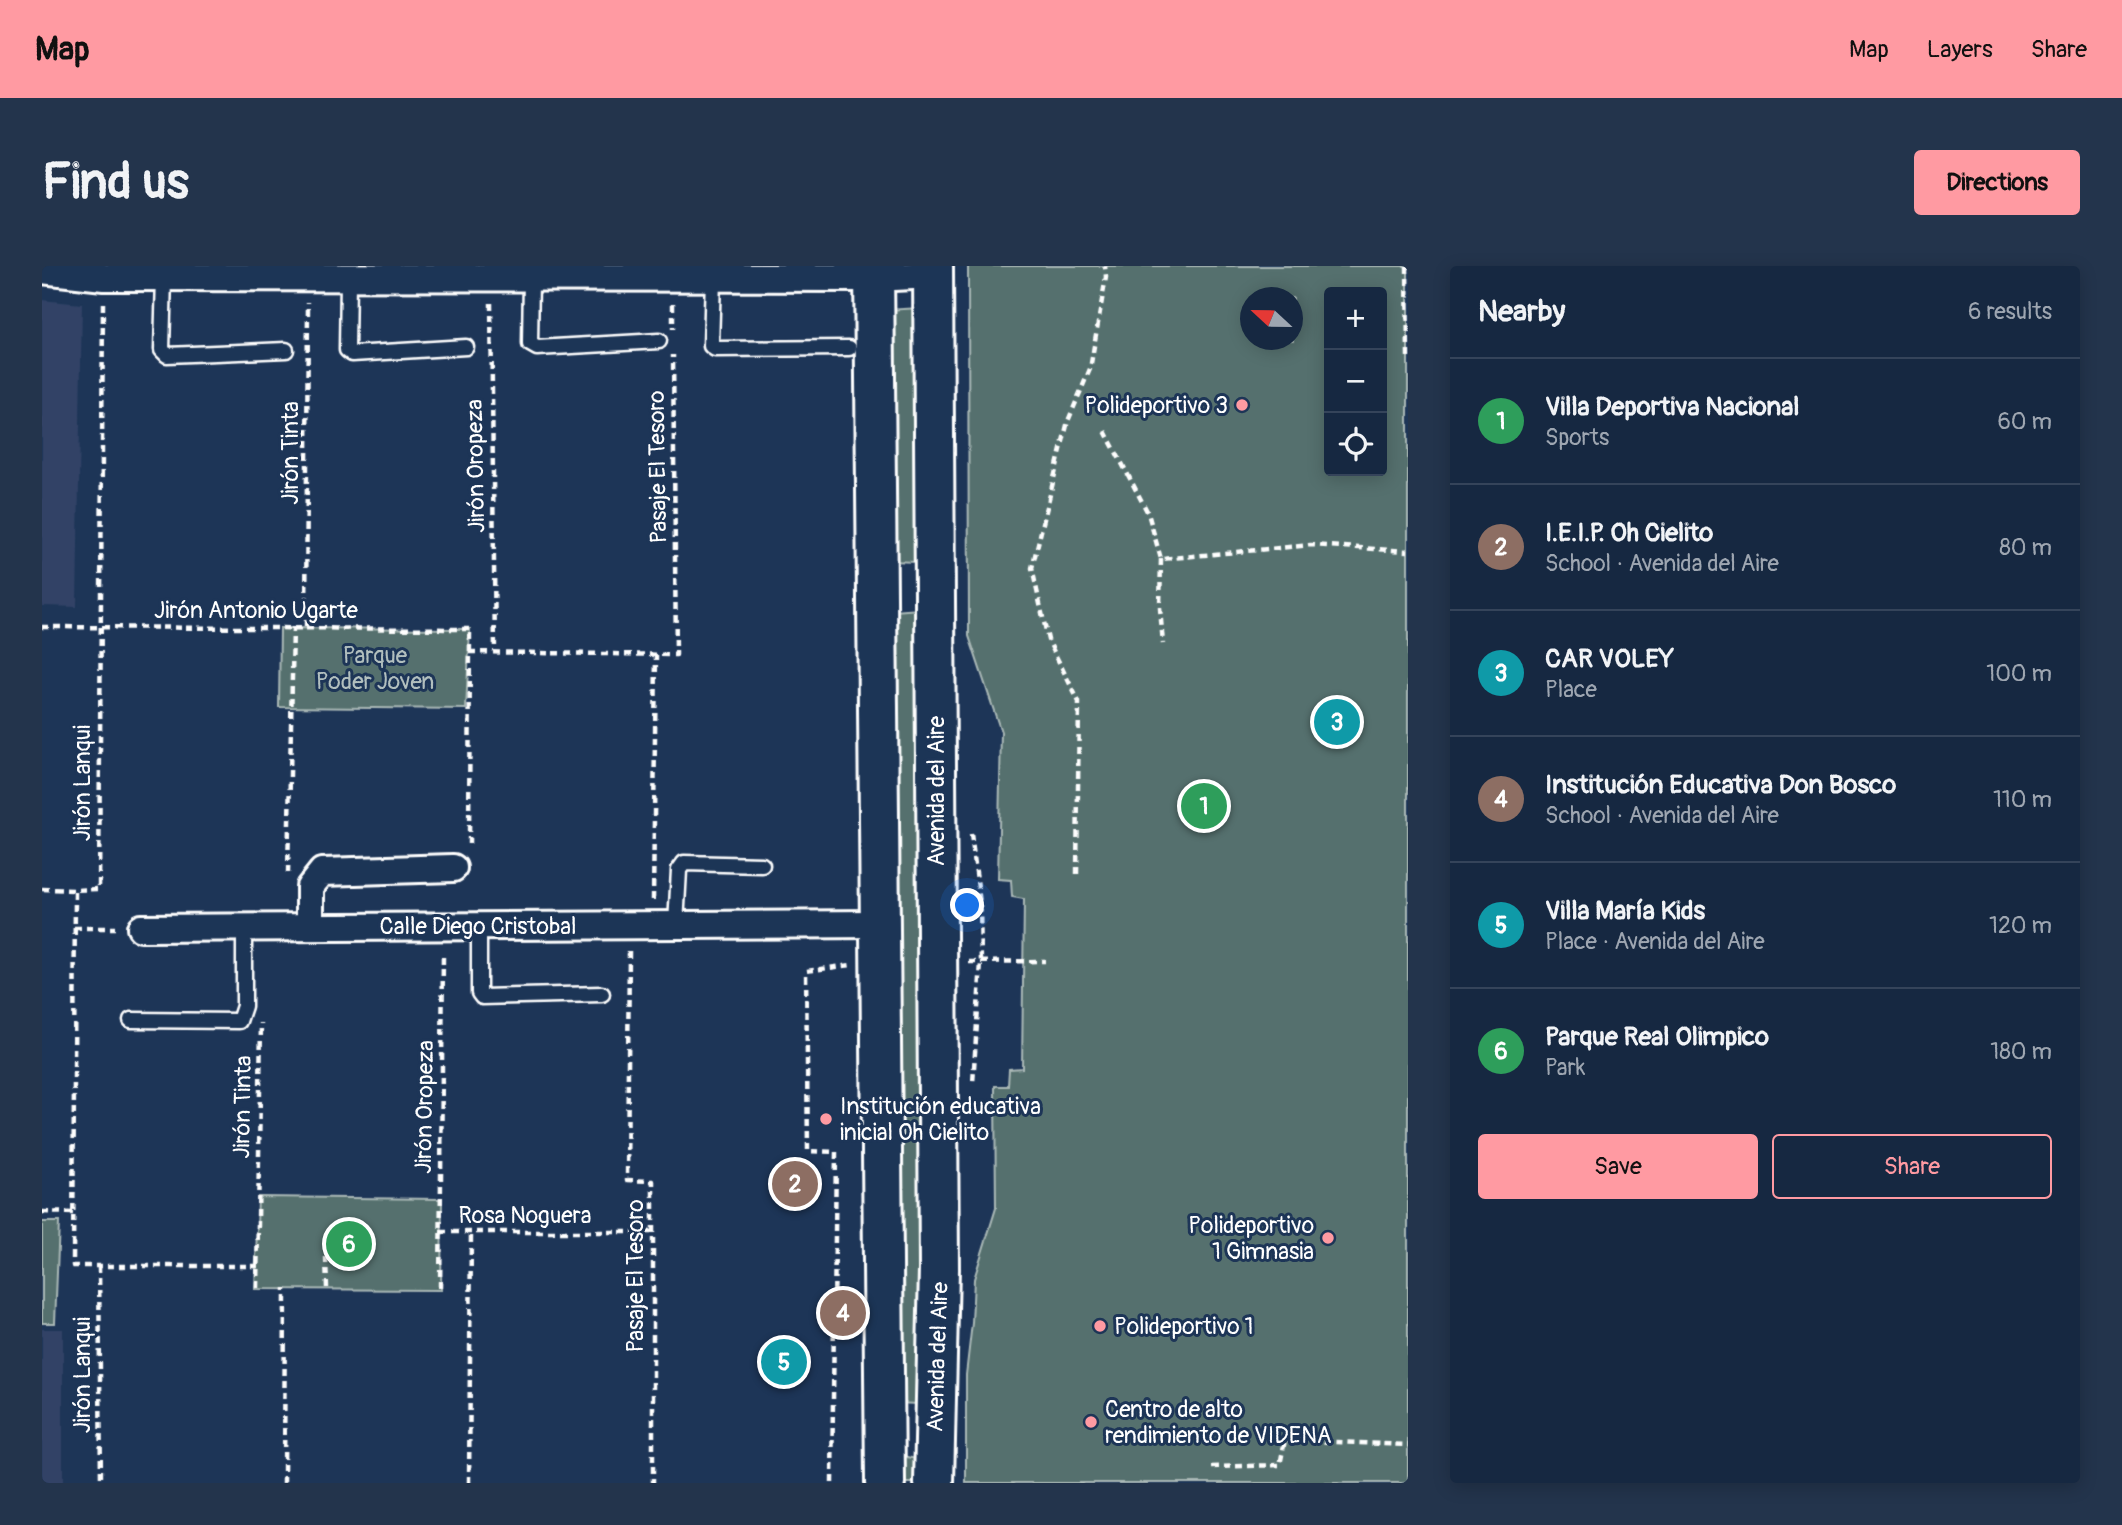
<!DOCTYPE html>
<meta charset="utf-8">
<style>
:root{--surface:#162841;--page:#23344c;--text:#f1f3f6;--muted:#9ea6b1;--line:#35445a;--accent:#ff9aa2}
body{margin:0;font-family:Pangolin,sans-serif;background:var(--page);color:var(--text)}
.controls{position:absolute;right:21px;top:21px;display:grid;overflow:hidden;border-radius:7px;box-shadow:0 4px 18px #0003}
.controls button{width:63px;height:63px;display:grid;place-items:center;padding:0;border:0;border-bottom:2px solid var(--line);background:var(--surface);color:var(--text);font:35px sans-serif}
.compass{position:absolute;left:1198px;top:21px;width:63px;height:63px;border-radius:50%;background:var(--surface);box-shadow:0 4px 18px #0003;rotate:292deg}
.you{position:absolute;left:926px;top:640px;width:24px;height:24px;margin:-18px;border:5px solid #fff;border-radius:50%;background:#1a73e8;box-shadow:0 0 0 10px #1a73e833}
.badge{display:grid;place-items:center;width:46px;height:46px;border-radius:50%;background:var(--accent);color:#fff;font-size:23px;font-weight:700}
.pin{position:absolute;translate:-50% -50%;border:4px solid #fff;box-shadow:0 2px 7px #0006}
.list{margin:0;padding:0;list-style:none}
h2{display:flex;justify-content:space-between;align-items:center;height:91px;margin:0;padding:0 28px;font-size:30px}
h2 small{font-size:23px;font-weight:400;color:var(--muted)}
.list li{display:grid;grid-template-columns:46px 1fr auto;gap:21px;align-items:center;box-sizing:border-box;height:126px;padding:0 28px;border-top:2px solid var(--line)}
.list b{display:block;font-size:26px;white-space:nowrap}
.list p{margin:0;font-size:23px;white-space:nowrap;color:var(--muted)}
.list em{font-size:23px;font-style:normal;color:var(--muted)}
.actions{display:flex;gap:14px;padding:21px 28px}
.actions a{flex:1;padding:16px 0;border:2px solid var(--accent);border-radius:7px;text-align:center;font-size:24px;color:var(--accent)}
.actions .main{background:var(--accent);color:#111}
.icon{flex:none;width:38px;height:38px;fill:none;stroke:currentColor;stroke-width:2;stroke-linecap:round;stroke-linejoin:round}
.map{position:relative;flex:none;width:1366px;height:1217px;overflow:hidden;border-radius:7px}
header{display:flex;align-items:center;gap:42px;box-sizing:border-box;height:98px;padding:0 35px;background:var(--accent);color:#111}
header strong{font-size:33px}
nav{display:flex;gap:38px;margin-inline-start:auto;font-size:24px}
.intro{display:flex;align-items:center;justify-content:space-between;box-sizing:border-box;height:168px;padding:0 42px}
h1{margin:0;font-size:49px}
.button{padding:18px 32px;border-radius:7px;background:var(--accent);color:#111;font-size:24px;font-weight:700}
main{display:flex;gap:42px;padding:0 42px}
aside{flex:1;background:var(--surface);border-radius:7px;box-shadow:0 4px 18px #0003}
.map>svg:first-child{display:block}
.built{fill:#304266}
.green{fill:#54706e;stroke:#aab8b6;stroke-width:2;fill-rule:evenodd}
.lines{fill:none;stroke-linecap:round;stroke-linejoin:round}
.service-casing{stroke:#fff;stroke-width:19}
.minor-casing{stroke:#fff;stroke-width:32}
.secondary-casing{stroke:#fff;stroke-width:44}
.path{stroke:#fff;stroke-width:4.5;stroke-dasharray:7 5;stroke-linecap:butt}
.service{stroke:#1d3557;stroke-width:14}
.minor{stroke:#1d3557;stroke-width:26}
.secondary{stroke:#1d3557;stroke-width:38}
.poi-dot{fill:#ff9aa2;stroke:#1d3557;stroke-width:2.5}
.labels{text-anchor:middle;stroke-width:6;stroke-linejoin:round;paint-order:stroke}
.poi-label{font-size:23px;fill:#fff;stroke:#1d3557;text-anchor:start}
.street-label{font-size:23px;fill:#fff;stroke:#1d3557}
.park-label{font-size:23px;fill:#b2bfbe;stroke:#1d3557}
</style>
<header>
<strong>Map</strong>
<nav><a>Map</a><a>Layers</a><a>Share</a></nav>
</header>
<div class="intro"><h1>Find us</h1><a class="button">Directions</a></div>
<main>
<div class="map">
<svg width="1366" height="1217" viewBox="0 0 1366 1217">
<rect width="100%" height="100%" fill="#1d3557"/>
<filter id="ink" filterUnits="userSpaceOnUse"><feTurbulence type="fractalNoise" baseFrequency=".0143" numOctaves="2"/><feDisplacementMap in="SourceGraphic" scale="14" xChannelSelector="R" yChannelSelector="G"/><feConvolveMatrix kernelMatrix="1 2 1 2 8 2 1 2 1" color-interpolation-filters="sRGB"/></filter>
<g filter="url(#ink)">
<g class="built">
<polygon points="0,34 40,38 35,341 0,340"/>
<rect x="0" y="1063" width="21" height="154"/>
</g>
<g class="green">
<path d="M 926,0 L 1366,0 L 1366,1217 L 924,1217 L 924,1109 L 930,1057 L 932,1013 L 954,942 L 953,820 L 966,820 L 967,803 L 980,802 L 982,633 L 970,631 L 969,614 L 956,613 L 959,466 L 927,370 ZM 1287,26 L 1340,26 L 1340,205 L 1287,205 ZM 1209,32 L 1251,32 L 1251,74 L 1209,74 Z"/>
<polygon points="878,42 874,296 849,295 845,44"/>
<polygon points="877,343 876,1138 854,1137 852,345"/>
<polygon points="238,362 428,363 424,443 237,441"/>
<polygon points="216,931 400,933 399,1024 213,1023"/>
<polygon points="0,956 17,956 13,1057 0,1057"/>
<polygon points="865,1191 874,1193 880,1217 852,1217 858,1193"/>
</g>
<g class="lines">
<g class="service-casing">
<g id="service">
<polyline points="122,11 120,84 125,89 244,84"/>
<polyline points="671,12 669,80 673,83 807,82"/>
<polyline points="306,13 305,84 310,88 424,81"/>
<polyline points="489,13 488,78 495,82 617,75"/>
<polyline points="634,659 637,604 642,597 720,599"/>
<polyline points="437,660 437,727 440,731 560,728"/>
<polyline points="89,754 197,755 202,740 202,661"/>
</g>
</g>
<g class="minor-casing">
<g id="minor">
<polyline points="0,4 62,11 832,12 890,9"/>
<polyline points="268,661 268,621 280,606 411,602"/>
<polyline points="99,662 839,658"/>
</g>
</g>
<g class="secondary-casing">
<g id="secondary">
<polyline points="832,0 843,1217"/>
<polyline points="891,0 897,1003 892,1217"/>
</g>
</g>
<g class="path">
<polyline points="1365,0 1366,91"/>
<polyline points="61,37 57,623 33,624 31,1000 216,1000"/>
<polyline points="449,37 453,386"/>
<polyline points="631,37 631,63"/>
<polyline points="1063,165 1106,247 1119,293 1269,279 1366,285"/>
<polyline points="1119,293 1118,342 1121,378"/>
<polyline points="0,361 428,363 427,582"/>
<polyline points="264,361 266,36"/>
<polyline points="427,386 634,389 631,89"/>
<polyline points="929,568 938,637 939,697 931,817"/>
<polyline points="246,607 251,361"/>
<polyline points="1035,608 1037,436 1006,374 990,302 1026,155 1048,103 1064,11 1063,0"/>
<polyline points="0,623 33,624"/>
<polyline points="611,634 614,389"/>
<polyline points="32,662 73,662"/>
<polyline points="587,685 585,914 611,915 611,1217"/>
<polyline points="927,696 1003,695"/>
<polyline points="0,946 31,947"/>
<polyline points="398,966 611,966"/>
<polyline points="284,991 285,1022"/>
<polyline points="57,1000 59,1217"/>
<polyline points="215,1022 219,757"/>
<polyline points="398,1022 401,687"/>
<polyline points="1170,1201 1238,1199 1243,1174 1366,1179"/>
<polyline points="242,1217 243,1022"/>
<polyline points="427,1217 429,966"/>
<polyline points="790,1217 794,886 766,885 764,705 809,699"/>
</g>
<use href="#service" class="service"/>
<use href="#minor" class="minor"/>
<use href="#secondary" class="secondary"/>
</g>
</g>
<g class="poi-dot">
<circle cx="1200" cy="139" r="7"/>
<circle cx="784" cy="853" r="7"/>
<circle cx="1286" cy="972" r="7"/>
<circle cx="1058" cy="1060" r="7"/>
<circle cx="1049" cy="1156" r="7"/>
</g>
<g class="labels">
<g class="poi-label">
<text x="1186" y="147" text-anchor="end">Polideportivo 3</text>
<text x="798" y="848">Institución educativa<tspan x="798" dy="26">inicial Oh Cielito</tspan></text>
<text x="1272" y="967" text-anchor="end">Polideportivo<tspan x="1272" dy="26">1 Gimnasia</tspan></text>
<text x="1072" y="1068">Polideportivo 1</text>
<text x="1063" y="1151">Centro de alto<tspan x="1063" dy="26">rendimiento de VIDENA</tspan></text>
</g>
<g class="street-label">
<text transform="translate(248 187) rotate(-90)" y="8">Jirón Tinta</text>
<text transform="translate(433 200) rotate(-91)" y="8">Jirón Oropeza</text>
<text transform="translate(615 201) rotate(-91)" y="8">Pasaje El Tesoro</text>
<text x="214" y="352">Jirón Antonio Ugarte</text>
<text transform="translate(40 517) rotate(-90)" y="8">Jirón Lanqui</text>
<text transform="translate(894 525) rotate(-90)" y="8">Avenida del Aire</text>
<text x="436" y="668">Calle Diego Cristobal</text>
<text transform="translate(200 841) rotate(-89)" y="8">Jirón Tinta</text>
<text transform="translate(382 841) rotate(-89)" y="8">Jirón Oropeza</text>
<text x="483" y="957">Rosa Noguera</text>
<text transform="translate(593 1010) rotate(-90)" y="8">Pasaje El Tesoro</text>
<text transform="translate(895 1091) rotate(-88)" y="8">Avenida del Aire</text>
<text transform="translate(40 1109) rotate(-90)" y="8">Jirón Lanqui</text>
</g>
<g class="park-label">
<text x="333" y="397">Parque<tspan x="333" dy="26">Poder Joven</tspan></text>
</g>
</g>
</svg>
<div class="controls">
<button>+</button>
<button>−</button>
<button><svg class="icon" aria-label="locate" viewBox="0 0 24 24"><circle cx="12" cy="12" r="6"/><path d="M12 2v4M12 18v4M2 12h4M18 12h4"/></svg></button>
</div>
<svg class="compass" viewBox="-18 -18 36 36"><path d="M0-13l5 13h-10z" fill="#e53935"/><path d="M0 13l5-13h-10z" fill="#9ea6b1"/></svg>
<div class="you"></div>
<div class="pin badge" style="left:1162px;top:540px;background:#2e9e5b">1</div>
<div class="pin badge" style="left:753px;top:918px;background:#8d6e63">2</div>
<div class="pin badge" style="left:1295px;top:456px;background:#0f9aa8">3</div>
<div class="pin badge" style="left:801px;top:1047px;background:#8d6e63">4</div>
<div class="pin badge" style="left:742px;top:1096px;background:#0f9aa8">5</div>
<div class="pin badge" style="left:307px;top:978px;background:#2e9e5b">6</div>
</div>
<aside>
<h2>Nearby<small>6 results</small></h2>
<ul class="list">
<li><span class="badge" style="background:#2e9e5b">1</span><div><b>Villa Deportiva Nacional</b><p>Sports</p></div><em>60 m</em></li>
<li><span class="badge" style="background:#8d6e63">2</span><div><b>I.E.I.P. Oh Cielito</b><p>School · Avenida del Aire</p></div><em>80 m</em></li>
<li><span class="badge" style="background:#0f9aa8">3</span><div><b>CAR VOLEY</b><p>Place</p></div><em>100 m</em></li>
<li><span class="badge" style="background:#8d6e63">4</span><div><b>Institución Educativa Don Bosco</b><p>School · Avenida del Aire</p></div><em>110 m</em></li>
<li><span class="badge" style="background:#0f9aa8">5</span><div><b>Villa María Kids</b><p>Place · Avenida del Aire</p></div><em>120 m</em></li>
<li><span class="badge" style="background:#2e9e5b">6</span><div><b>Parque Real Olimpico</b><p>Park</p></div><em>180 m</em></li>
</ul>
<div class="actions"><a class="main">Save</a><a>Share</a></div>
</aside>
</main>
